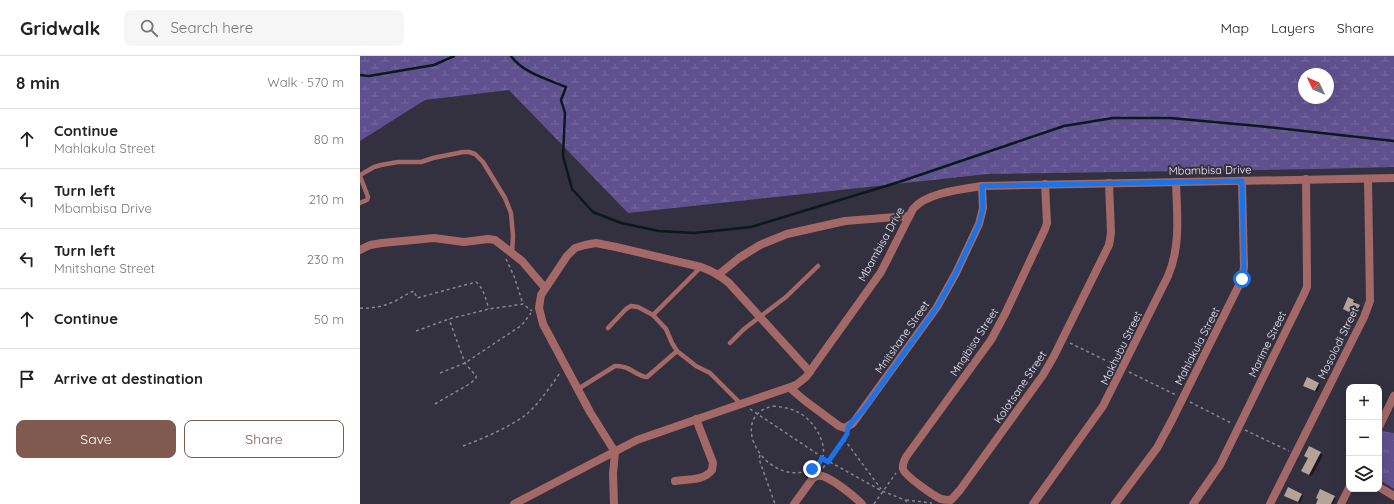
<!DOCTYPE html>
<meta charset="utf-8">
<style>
:root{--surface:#fff;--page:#f6f6f6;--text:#222;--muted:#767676;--line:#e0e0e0;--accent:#805a4e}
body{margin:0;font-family:Quicksand,sans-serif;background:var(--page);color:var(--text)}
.controls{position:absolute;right:12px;bottom:12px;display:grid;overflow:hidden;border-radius:8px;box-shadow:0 4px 16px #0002}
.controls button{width:36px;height:36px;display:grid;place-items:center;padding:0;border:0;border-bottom:1px solid var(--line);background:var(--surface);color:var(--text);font:20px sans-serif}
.compass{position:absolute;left:938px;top:12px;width:36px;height:36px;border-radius:50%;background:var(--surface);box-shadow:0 4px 16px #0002;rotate:314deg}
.stop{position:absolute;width:12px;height:12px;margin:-9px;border:3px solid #1a73e8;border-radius:50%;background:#fff}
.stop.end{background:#1a73e8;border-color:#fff;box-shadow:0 1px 4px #0008}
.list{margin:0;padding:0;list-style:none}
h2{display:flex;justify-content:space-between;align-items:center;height:52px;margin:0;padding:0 16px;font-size:17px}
h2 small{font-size:13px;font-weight:400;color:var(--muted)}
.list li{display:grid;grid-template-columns:26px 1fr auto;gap:12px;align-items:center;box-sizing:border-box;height:60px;padding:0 16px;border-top:1px solid var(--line)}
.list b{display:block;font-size:15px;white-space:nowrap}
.list p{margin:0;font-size:13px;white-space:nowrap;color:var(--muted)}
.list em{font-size:13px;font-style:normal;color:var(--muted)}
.actions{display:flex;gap:8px;padding:12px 16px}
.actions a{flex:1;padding:9px 0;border:1px solid var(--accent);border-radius:8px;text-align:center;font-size:14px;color:var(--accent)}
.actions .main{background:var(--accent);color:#fff}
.icon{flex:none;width:22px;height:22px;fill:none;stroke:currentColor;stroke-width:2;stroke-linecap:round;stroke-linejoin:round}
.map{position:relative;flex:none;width:1034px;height:448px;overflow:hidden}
header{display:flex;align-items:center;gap:24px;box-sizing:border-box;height:56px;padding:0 20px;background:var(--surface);border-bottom:1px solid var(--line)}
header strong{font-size:19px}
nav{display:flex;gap:22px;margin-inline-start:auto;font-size:14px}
.search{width:280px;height:36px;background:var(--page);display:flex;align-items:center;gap:10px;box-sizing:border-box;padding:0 14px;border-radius:8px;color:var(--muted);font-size:15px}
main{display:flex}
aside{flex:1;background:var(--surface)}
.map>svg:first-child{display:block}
.built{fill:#3a374c}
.grass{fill:url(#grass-tufts)}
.wetland{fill:url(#wetland-marsh);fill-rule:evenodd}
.shadow{fill:#0007}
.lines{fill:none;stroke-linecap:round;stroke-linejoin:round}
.stream{stroke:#0a191c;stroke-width:2.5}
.building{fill:#b5a298}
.path{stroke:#878592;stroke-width:1.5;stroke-dasharray:3 3;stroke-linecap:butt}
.service{stroke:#a46967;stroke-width:4.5}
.minor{stroke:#a46967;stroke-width:8}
.route{stroke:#1a73e8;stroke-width:5}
.labels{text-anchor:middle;stroke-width:4;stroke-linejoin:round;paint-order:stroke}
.street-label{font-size:11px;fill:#efeef8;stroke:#33303f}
</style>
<header>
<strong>Gridwalk</strong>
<div class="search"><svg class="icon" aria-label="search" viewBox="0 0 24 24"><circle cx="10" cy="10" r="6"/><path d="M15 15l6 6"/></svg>Search here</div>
<nav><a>Map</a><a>Layers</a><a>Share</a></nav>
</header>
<main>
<aside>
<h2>8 min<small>Walk · 570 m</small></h2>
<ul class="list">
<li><svg class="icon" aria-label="ahead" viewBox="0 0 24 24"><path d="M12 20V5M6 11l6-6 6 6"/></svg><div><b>Continue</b><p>Mahlakula Street</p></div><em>80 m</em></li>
<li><svg class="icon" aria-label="left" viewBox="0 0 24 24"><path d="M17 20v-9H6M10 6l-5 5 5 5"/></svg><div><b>Turn left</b><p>Mbambisa Drive</p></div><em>210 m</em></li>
<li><svg class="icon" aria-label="left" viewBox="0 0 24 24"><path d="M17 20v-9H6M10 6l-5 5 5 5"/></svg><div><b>Turn left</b><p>Mnitshane Street</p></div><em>230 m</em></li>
<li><svg class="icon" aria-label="ahead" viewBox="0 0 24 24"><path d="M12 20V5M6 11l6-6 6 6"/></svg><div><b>Continue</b></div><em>50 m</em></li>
<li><svg class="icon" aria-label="arrive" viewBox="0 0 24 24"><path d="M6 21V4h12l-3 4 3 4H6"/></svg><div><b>Arrive at destination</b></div></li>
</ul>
<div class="actions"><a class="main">Save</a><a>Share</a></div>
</aside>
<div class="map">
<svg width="1034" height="448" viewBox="0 0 1034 448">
<defs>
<pattern id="grass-tufts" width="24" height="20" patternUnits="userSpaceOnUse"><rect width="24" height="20" fill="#5f518f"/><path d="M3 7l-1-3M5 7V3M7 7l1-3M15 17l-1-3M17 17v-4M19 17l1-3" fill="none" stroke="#766aa0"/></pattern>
<pattern id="wetland-marsh" width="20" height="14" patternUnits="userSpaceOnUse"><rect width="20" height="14" fill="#5f518f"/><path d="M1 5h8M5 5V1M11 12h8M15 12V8" fill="none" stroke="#766aa0"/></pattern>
</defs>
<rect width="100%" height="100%" fill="#33303f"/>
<polygon class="built" points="1034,353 1034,377 1022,375"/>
<polygon class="grass" points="1022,375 1034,377 1034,433 1019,424 1019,382"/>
<path class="wetland" d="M 0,0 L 1034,0 L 1034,111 L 958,113 L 628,118 L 268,157 L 149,34 L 65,44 L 0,85 ZM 944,18 L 968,18 L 968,42 L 944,42 Z"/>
<g class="shadow">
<polygon points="989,242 994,245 996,246 995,248 1001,252 997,260 984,253"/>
<polygon points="958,327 960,329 957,336 946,331"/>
<polygon points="949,391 963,399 952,420 945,417 949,402"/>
<polygon points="941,438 943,440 940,447 927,441"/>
<polygon points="974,441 976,443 973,448 957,448"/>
</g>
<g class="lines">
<g class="stream">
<path d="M 151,0 C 163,17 187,23 206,31 L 201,44 L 205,57 L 203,100 L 212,133 L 233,156 L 261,167 L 299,175 L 334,177 L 391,171 L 539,126 L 704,70 L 753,62 L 810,62 L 898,70 L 1034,85"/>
<polyline points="0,19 9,20 74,9 94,0"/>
</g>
</g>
<g class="building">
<polygon points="988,241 994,244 993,246 1000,249 995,259 983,253"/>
<polygon points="947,321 959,327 955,335 943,330"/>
<polygon points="949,390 961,396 949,419 941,415 948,402 944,400"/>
<polygon points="928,431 942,438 938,446 924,440"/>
<polygon points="960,433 975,440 971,448 956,448 958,443 956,442"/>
</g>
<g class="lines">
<g class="path">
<polyline points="146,203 154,220 163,248"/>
<path d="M 0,252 C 12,253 26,250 37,244 C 43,241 48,237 54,235 L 57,242 L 116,226 C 124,232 126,245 129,253"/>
<polyline points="56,275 89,263 129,253 163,248 172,255"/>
<polyline points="710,287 755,309"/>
<polyline points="769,316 816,339"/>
<polyline points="80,317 105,307 162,269 171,257"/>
<polyline points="830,346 871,367"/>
<polyline points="75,348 111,327 116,322 116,320 105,307 89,263"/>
<path d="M 413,350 C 424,351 435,353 444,360 C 459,371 475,402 452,413 C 407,434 364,361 413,350 Z"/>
<polyline points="390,353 468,405 522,435 545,444 549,448"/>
<polyline points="885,374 929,395"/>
<polyline points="484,383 521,433"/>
<path d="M 103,390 C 124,382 150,371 167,358 C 180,346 190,331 200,317"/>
<polyline points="400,399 399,403 415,448"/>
<polyline points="463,412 486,379"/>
<polyline points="546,444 572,447"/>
<polyline points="514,448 536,417"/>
</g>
<g class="service">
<polyline points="0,119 14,111 21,109 38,106 61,106 73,102 103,96 109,96 115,98 123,106 145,142 151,157 153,180 152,197"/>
<polyline points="0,120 8,141 7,144 0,147"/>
<polyline points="293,259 341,211"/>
<polyline points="370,287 384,273 426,241 458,210"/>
<polyline points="317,295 336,310 350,317 381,348"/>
<path d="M 218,333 L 255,310 C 270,309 277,321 287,321 L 317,295 L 312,287 L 306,273 L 293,259 L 278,251 L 271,250 L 266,253 L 248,272"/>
</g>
<g class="minor">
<path d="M 685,128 L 687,167 L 685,173 L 645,258 L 631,284 L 546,401 C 544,405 542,409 543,413 C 545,420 574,440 581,443 C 585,444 587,444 591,444 L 600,434 L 683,319 L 694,300 L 749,189 L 751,177 L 749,127"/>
<polyline points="0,194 10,189 22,187 74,182 104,186 128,183 135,184 162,205 185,232"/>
<polyline points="358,219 379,202 400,189 427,178 485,165 549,160"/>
<polyline points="430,332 444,344 479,370 485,372 493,367 577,251 596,217 619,168 623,152 622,130"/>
<polyline points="1019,371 1034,340"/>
<path d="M 255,396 L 230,356 L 183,268 L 179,252 L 181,239 L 207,200 L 215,192 L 225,189 L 236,187 L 256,191 L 341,211 C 352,215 361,220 369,227 L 450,316"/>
<path d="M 315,425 C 327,423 344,425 352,414 L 353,407 L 336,363"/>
<polyline points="1019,431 1034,440"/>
<path d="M 154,448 L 277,384 L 436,329 L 446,321 L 521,216 L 553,153 C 566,137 602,133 622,130 L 1034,122"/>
<polyline points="254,448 253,418 255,396"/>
<path d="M 434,448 L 453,422 C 457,419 461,419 465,421 C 475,425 494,440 502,448"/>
<path d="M 673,448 L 743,350 L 808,220 C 821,190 817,157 816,126"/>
<polyline points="755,448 797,392 812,364 882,223 884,211 882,125"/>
<polyline points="833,448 860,409 944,238 947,231 947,218 946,123"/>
<polyline points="910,448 1004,261 1010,245 1008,123"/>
<polyline points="981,448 989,432"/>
</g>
</g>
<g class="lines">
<polyline class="route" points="452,413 458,409 462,402 468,406 484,383 487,378 488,371 504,353 577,251 596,217 619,168 623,152 622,130 882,125 884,211 882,223"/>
</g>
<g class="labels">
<g class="street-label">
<text transform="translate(850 114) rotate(-1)" y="4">Mbambisa Drive</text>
<text transform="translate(521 188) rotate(-61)" y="4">Mbambisa Drive</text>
<text transform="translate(542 281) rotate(-55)" y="4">Mnitshane Street</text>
<text transform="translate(614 286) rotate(-57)" y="4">Mnqibisa Street</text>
<text transform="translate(978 287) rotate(-64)" y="4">Mosolodi Street</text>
<text transform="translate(907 288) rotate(-64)" y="4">Marime Street</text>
<text transform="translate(837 290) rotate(-63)" y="4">Mahlakula Street</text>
<text transform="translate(761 292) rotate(-64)" y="4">Makhubu Street</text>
<text transform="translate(660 331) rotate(-56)" y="4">Kolotsane Street</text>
</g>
</g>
</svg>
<div class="controls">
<button>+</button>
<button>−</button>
<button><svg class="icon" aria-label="layers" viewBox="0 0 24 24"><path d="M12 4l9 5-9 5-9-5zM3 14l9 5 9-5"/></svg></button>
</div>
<svg class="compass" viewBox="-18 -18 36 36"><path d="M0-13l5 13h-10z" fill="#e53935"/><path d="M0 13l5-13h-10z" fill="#767676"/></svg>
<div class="stop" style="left:882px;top:223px"></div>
<div class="stop end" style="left:452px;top:413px"></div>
</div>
</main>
